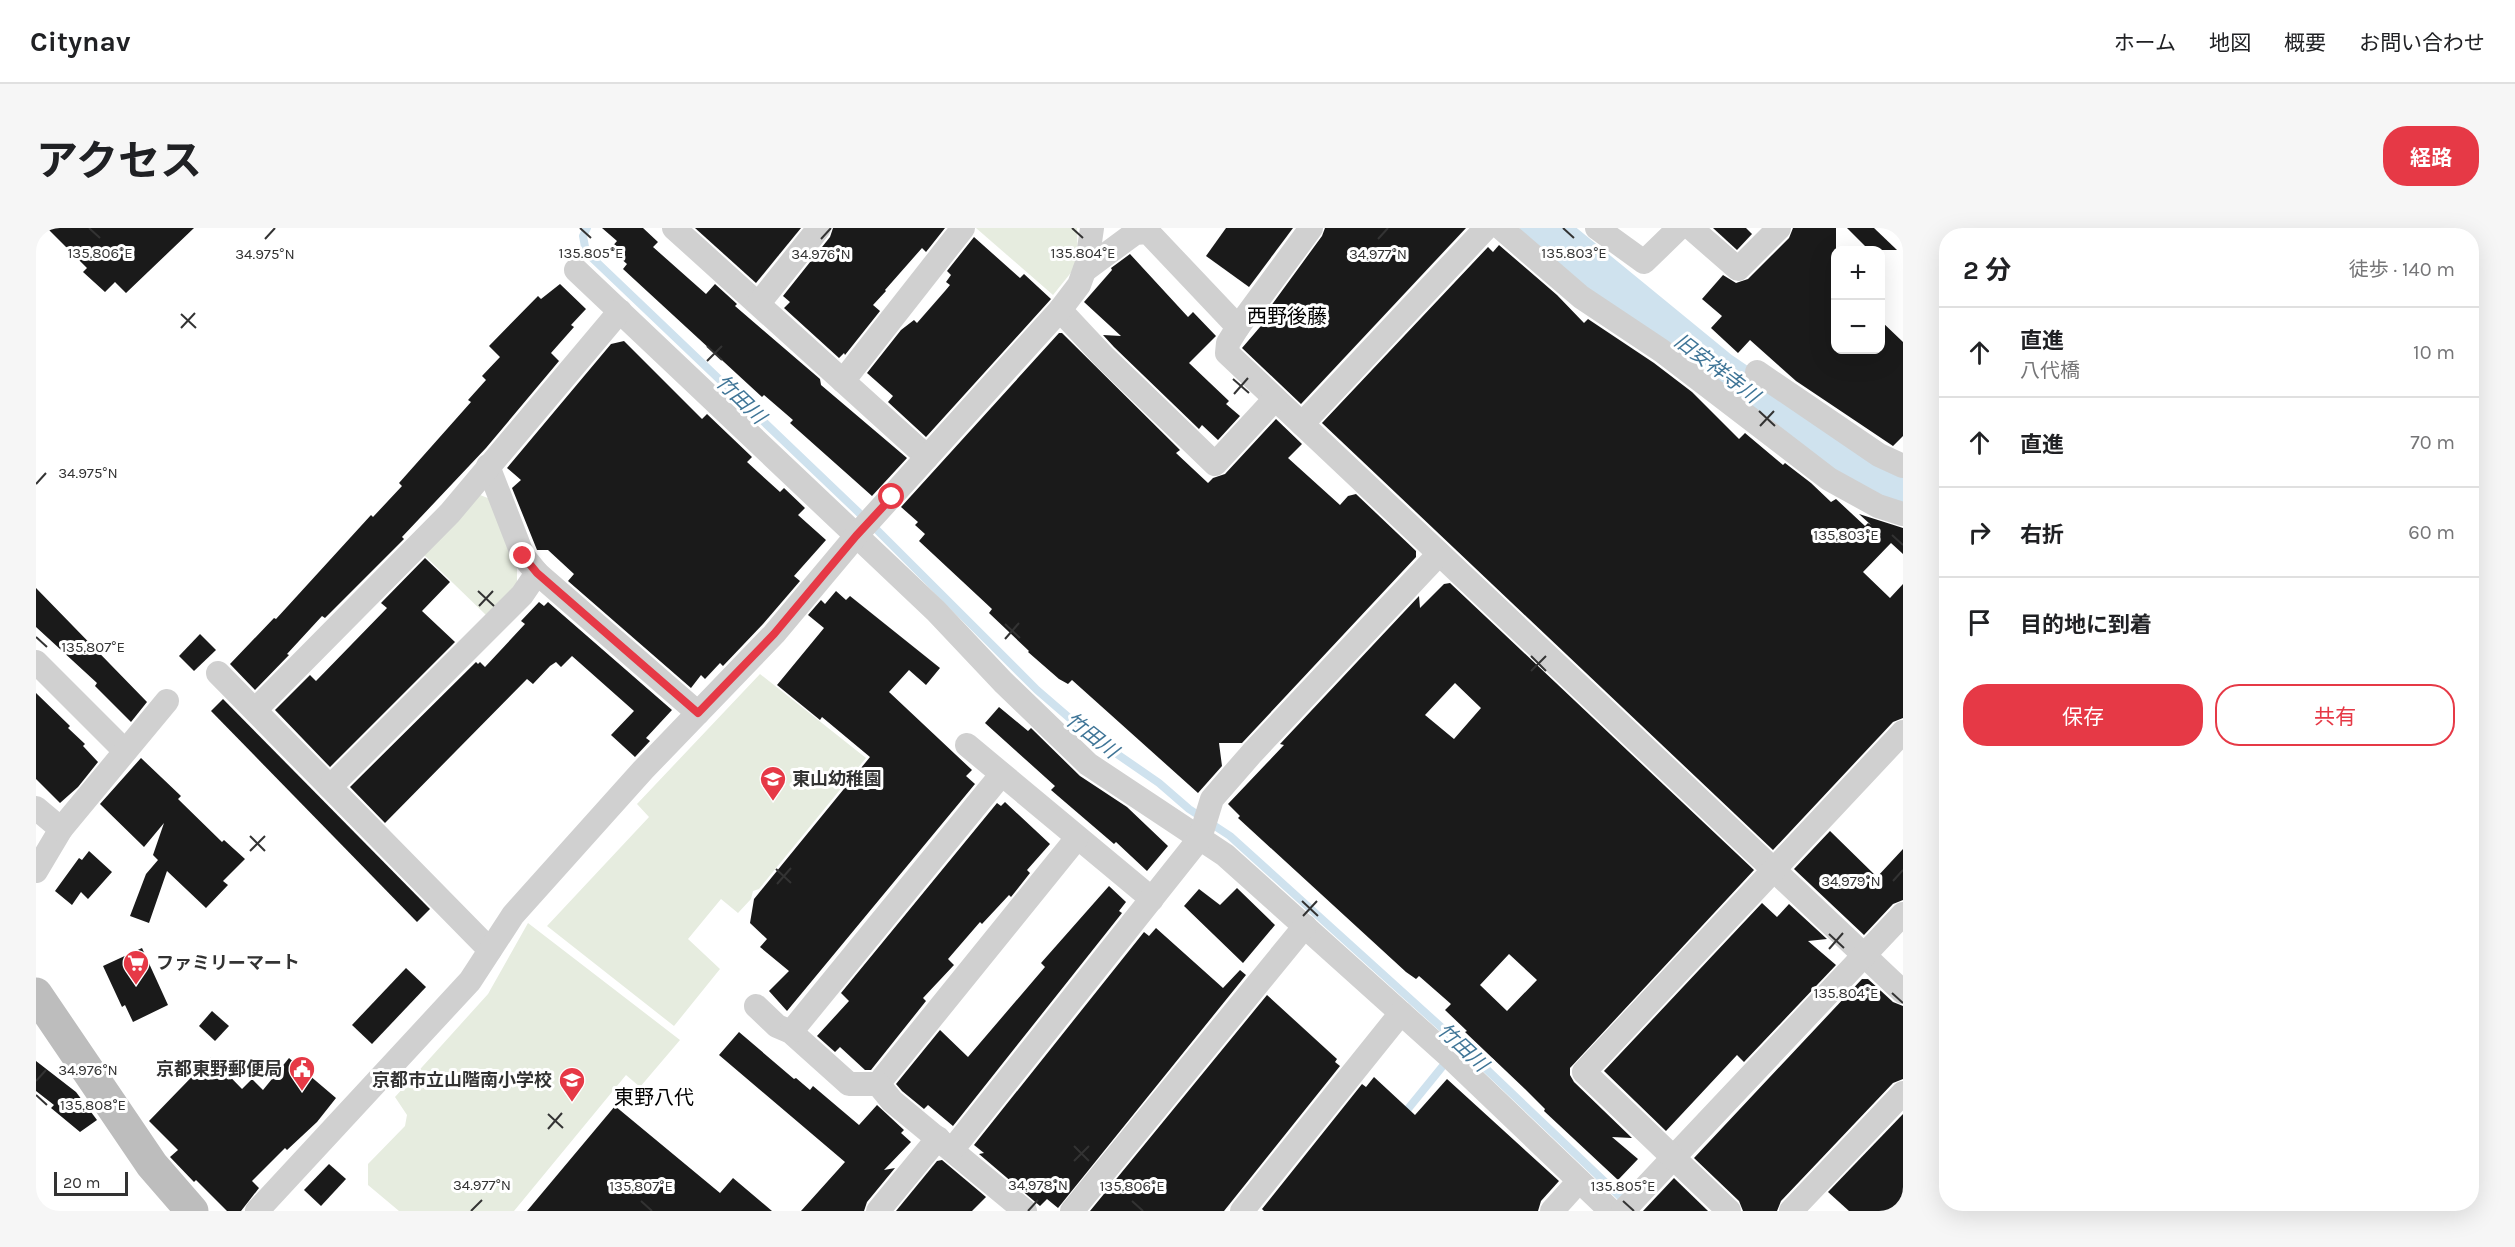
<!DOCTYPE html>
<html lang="ja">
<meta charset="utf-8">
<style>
:root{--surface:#fff;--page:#f6f6f6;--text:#202124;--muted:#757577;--line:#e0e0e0;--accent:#e63946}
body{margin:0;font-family:Karla,"Noto Sans JP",sans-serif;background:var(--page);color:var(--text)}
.controls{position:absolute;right:18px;top:18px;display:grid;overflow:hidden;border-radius:12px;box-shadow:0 6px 24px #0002}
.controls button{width:54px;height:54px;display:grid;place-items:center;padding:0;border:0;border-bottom:2px solid var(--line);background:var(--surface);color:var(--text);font:30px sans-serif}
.scale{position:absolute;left:18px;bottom:15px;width:74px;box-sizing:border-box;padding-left:6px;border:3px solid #333;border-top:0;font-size:16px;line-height:21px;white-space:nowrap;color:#333;-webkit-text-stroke:4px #fff;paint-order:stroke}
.stop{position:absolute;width:18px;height:18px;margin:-14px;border:4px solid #e63946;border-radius:50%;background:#fff}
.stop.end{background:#e63946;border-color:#fff;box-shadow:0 2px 6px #0008}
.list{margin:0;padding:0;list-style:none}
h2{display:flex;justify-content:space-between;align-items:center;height:78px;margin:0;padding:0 24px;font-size:26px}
h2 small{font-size:20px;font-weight:400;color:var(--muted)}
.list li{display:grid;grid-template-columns:39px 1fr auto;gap:18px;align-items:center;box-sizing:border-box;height:90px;padding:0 24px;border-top:2px solid var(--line)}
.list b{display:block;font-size:22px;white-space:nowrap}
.list p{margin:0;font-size:20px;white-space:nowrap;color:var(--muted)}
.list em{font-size:20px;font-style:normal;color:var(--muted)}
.actions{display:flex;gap:12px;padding:18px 24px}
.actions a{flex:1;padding:14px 0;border:2px solid var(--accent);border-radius:24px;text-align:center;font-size:21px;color:var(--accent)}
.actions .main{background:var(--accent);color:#fff}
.icon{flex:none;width:33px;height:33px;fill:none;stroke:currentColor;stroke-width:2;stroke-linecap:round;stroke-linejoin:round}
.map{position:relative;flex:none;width:1867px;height:983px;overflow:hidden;border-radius:24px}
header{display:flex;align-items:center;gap:36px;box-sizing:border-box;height:84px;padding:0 30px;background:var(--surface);border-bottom:2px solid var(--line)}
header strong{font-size:28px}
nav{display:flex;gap:33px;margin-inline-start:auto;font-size:21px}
.intro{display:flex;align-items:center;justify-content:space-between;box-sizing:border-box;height:144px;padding:0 36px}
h1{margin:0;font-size:42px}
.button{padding:15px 27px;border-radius:24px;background:var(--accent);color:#fff;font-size:21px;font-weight:700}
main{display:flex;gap:36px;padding:0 36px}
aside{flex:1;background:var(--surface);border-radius:24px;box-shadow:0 6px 24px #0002}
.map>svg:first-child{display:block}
.green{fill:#e6ecdf}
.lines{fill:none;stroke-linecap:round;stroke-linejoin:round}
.stream{stroke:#cfe2ee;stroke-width:8}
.river{stroke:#cfe2ee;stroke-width:44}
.building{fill:#1a1a1a;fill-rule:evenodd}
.street{stroke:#d0d0d0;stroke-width:24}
.secondary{stroke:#bdbdbd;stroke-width:33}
.route{stroke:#e63946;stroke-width:8}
.ticks{fill:none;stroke:#333;stroke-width:2}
.labels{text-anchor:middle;stroke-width:6;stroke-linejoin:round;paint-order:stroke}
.poi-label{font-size:18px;font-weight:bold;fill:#333;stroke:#fff;text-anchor:start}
.neighbourhood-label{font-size:20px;fill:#000;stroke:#fff}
.water-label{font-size:20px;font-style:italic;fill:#3f7597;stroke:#fff}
.ticks-label{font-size:15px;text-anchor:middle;fill:#333;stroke:#fff;stroke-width:6;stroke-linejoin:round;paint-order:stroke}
</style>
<header>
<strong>Citynav</strong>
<nav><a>ホーム</a><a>地図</a><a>概要</a><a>お問い合わせ</a></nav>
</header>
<div class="intro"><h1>アクセス</h1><a class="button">経路</a></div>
<main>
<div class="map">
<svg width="1867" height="983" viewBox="0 0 1867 983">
<rect width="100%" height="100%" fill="#fff"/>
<g class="green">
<polygon points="940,0 1041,0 1042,36 1017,67"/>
<polygon points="444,267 457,272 481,338 481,356 450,387 386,325"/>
<polygon points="724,446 830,530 723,661 717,663 715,671 702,685 685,671 652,711 684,741 638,798 511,698 613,589 601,576"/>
<polygon points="492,695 644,812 604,859 590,847 478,983 363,983 332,957 332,936 369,898 371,887 359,869 452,766"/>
</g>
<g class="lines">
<g class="stream">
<polyline points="551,0 547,8 550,24 840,301 1001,462 1052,506 1123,555 1153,581 1194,608 1425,817 1590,974"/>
<polyline points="1367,887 1406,839"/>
</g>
<polyline class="river" points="1506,0 1683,145 1831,246 1867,263"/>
</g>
<g class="building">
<polygon points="11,0 158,0 90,65 79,54 69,64 47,44 51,40"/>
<polygon points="566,0 607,0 622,14 617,19 670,66 679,56 701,76 699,78 784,151 785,157 871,230 836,268 754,195 757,192 728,167 726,169 587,41 591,36 574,21 581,13"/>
<polygon points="659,0 765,0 720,55"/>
<polygon points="797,0 909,0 890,24 886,20 849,62 850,63 837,77 844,83 809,127 808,125 803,130 748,80 754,74 747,68 794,9"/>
<polygon points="1190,0 1257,0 1213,59 1170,28"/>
<polygon points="1289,0 1430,0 1265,176 1206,120 1236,85 1232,82 1286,8"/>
<polygon points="1677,0 1710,0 1716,6 1701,22"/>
<polygon points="1757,0 1800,0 1800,122 1845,122 1845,93 1867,114 1867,208 1857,218 1760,153 1714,112 1702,125 1675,100 1686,88 1666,71 1687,47 1700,55 1712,51 1753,10"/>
<polygon points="1811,0 1838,0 1861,22 1833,22"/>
<polygon points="938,9 984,50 988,46 1015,71 890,209 852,174 857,168 831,145 865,102 878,92 881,95 909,63 914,57 910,54 915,47 911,43"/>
<polygon points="1463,17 1521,67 1548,95 1552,91 1618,135 1656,164 1703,211 1709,205 1747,237 1749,235 1775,255 1795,274 1800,271 1829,298 1832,295 1835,297 1823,286 1867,300 1867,326 1855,315 1827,344 1854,370 1867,356 1867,490 1857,494 1737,622 1286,195 1452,19 1457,24"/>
<polygon points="1094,26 1152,89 1157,84 1180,108 1153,135 1193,173 1190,176 1204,188 1182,212 1166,197 1163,201 1078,119 1067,107 1085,108 1048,74 1076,42 1075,40"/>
<polygon points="524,56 550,81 535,97 538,99 515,125 523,133 450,220 366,309 368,311 289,390 286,388 251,426 253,427 219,462 194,436 238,390 240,391 335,287 337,289 366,258 363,255 435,174 432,172 450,152 446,148 464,129 453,118 502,68 505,71"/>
<polygon points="1023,105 1026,105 1144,222 1140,225 1172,255 1177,250 1189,246 1240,191 1266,216 1252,230 1304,277 1312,268 1320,266 1380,323 1380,329 1206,515 1183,515 1186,538 1162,565 1036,452 1032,456 1023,451 992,424 993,423 953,385 956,381 883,313 889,306 879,297 882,294 865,279"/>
<polygon points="588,113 666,191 671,186 716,229 711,234 744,264 748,260 769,280 762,287 790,312 758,348 764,353 727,396 687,438 684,435 669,451 665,447 655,460 532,353 538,346 512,322 501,322 476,260 485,252 471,240 575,116"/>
<polygon points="389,330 414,354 386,383 419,414 294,539 239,482 274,447 280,453 351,380 345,375"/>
<path d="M 1414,355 L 1718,642 L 1534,840 L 1534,847 L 1538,854 L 1596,910 L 1576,909 L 1602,931 L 1582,952 L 1508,883 L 1509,881 L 1490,862 L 1429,804 L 1431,803 L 1409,782 L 1415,776 L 1383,748 L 1380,751 L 1370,744 L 1202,590 L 1204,588 L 1192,576 L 1248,517 L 1244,516 L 1383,368 L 1384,380 L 1408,356 ZM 1419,455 L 1445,480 L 1418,511 L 1389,487 ZM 1473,726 L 1501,752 L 1471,783 L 1444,757 Z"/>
<polygon points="0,360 111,474 95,494 59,458 61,455 0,399"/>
<polygon points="800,363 810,372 814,368 904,440 890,457 873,442 853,464 936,542 930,548 939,556 751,783 733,763 753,743 724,719 731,711 714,695 718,671 834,529 786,489 784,492 741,457 788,400 772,387 785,372 789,376"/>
<polygon points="503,374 508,378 512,374 636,482 610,510 614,513 599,529 575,507 598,483 536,428 525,439 520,434 514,438 497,456 491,451 349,595 314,559 440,434 442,436 444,434 449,439 489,396 485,393"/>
<polygon points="164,406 180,422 158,443 143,428"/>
<polygon points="0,465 34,498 32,500 49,516 47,518 62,534 42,559 24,575 0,551"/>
<polygon points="187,471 394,681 381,694 175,483"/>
<polygon points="963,479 992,503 995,500 1044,548 1091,579 1132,618 1111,643 1080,614 1078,616 1015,562 1019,558 949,495"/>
<polygon points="105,530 145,568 142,571 186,614 188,612 209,631 187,653 192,657 170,680 131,643 113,695 94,688 110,646 122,632 117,627 128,595 108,619 64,576"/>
<polygon points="969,574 1014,616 991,642 994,645 975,669 973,667 946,696 944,694 912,731 918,737 887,770 890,773 835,842 829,842 804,819 799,824 781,808 813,773 805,765 961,575 965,578"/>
<polygon points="1794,603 1841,649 1867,621 1867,672 1857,676 1828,707 1758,641"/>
<polygon points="53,623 76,644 52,671 45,664 36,677 19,663 43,630 46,632"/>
<polygon points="1073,658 1090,674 1083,683 1086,685 917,898 892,877 888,881 866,863 860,856 904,802 932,829 1009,739 1005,735"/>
<polygon points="1201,660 1239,697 1207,735 1148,678 1163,661 1184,677"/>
<polygon points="1726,675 1741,689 1753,676 1791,711 1772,713 1800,737 1708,834 1701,827 1630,903 1568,843"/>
<polygon points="1120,700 1187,760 1204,742 1210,747 1022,980 1011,971 1004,978 943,926 948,925 938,917 1108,704 1113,708"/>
<polygon points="106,720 132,777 97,794 89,777 86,779 67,738"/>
<polygon points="370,740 390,759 336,816 316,797"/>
<polygon points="1826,751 1832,751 1857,774 1867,778 1867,851 1857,855 1745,973 1741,983 1707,983 1703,973 1658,930"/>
<polygon points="1231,767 1301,831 1299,834 1304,838 1188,983 1054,983"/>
<polygon points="176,783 193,798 179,813 163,798"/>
<polygon points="703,804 758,851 760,850 774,862 777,858 823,897 841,877 868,902 865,905 875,914 848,942 859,940 831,974 828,983 765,983 809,934 683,827"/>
<polygon points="175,829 206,861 216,851 227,862 253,830 300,870 281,894 251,922 249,920 216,953 223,960 205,983 191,983 160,952 158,954 134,929 142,922 113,893"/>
<polygon points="0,833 40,864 61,892 44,904 15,880 18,877 0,863"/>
<polygon points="1338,849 1379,887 1411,851 1523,953 1505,973 1502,983 1228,983 1226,981 1326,856 1330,859"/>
<polygon points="579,878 684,965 697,950 736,983 491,983"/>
<polygon points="1867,886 1867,983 1813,983 1792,964"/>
<polygon points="906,932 950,969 936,983 860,983 901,933"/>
<polygon points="293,936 310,951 285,978 268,962"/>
<polygon points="1638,950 1672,983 1607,983"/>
</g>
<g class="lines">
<g class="street">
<polyline points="638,0 891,229"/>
<polyline points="1275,0 1202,99 1192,115 1191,125 1867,764"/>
<polyline points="1465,0 1545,69 1626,123 1793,251 1842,278 1867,286"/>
<polyline points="1561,0 1608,34 1643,0"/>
<polyline points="1655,0 1702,41 1743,0"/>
<polyline points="540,42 900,383 967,454 1052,536 1189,627 1414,829 1575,983"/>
<polyline points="1049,42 1099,5 1112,4 1202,99"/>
<polyline points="723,75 783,0"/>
<polyline points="1024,82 1068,129 1179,236 1239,171"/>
<polyline points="1721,144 1843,227 1867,238"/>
<polyline points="807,153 927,0"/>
<polyline points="1266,196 1450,0"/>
<polyline points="452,238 487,328 501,345 662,485"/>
<polyline points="0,434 89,523"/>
<polyline points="182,445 454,722"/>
<polyline points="219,482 414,285 584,83"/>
<polyline points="931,517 1116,671"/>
<polyline points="294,559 486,367 501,345"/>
<polyline points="0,580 25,601 0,643"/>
<polyline points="25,601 131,473"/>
<polyline points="720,778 741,798 755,804 813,856 842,856 1041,610"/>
<polyline points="755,804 965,547"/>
<polyline points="842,856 856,873 989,983"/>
<polyline points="916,922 1164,610 1176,571 1216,525 1403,326"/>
<polyline points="221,983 434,753 477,687 607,542 738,406 826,301 1024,82 1043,57 1051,35 1056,0"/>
<polyline points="842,983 902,910"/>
<polyline points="1036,983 1269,698"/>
<polyline points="1206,983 1365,785"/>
<polyline points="1516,983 1543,953"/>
<polyline points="1587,983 1867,686"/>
<polyline points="1693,983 1548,844 1867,504"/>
<polyline points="1755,983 1867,865"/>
</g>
<polyline class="secondary" points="0,766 116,937 156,983"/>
</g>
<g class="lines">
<polyline class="route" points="487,328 501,345 662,485 738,406 820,308 856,269"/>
</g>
<path class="ticks" d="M 53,0 L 64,10M 544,0 L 555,10M 1036,0 L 1047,10M 1527,0 L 1538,10M 229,11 L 239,0M 785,11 L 795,0M 1342,11 L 1352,0M 145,86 L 160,100M 145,100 L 159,85M 671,118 L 686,132M 671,133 L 686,118M 1197,151 L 1213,165M 1198,166 L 1212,150M 1723,183 L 1739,198M 1724,198 L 1738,183M 0,256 L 10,245M 1856,307 L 1867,317M 442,363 L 458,378M 443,378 L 457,363M 969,396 L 984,410M 0,409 L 11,419M 969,411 L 983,395M 1495,428 L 1510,443M 1495,443 L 1510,428M 214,608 L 229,623M 214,623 L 229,608M 740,641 L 755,655M 1857,653 L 1867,642M 741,656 L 755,640M 1266,673 L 1282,688M 1267,688 L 1281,673M 1793,706 L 1808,720M 1793,721 L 1807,705M 1856,765 L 1867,775M 0,853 L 10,842M 0,867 L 11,877M 512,886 L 527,900M 512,901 L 526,885M 1038,918 L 1053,933M 1038,933 L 1053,918M 605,973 L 616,983M 1096,973 L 1107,983M 1587,973 L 1598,983M 435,983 L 446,972M 992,983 L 1002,972"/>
<defs>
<g id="school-pin" transform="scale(1.35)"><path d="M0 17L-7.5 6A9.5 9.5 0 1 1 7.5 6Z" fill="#e63946" stroke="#fff"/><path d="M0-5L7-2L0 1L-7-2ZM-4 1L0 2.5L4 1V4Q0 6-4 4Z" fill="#fff"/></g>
<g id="supermarket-pin" transform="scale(1.35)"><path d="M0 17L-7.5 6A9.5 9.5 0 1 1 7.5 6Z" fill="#e63946" stroke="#fff"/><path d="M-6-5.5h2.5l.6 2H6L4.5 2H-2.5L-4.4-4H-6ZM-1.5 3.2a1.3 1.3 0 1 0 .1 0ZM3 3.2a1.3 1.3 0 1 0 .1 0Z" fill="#fff"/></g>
<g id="civic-pin" transform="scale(1.35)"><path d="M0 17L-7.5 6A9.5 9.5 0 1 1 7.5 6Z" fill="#e63946" stroke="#fff"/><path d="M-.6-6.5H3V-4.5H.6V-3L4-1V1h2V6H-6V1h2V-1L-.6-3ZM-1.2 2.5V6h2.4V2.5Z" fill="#fff"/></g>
</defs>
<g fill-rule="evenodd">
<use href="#school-pin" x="737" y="551"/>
<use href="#supermarket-pin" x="100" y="735"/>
<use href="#civic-pin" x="266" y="841"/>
<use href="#school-pin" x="536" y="852"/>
</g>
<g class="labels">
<g class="poi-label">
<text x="756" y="557">東山幼稚園</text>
<text x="120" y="741">ファミリーマート</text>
<text x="246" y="847" text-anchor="end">京都東野郵便局</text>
<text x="516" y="858" text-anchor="end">京都市立山階南小学校</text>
</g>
<g class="neighbourhood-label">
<text x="1251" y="95">西野後藤</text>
<text x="618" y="876">東野八代</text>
</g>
<g class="water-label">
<text transform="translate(1681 140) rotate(37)" y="7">旧安祥寺川</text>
<text transform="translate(705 171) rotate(44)" y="7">竹田川</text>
<text transform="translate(1056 507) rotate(38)" y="7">竹田川</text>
<text transform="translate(1427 819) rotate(43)" y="7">竹田川</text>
</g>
</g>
<g class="ticks-label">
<text x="64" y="30">135.806°E</text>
<text x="555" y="30">135.805°E</text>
<text x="1047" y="30">135.804°E</text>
<text x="1538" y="30">135.803°E</text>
<text x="229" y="31">34.975°N</text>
<text x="785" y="31">34.976°N</text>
<text x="1342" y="31">34.977°N</text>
<text x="52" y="250">34.975°N</text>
<text x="1810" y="312">135.803°E</text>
<text x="57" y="424">135.807°E</text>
<text x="1815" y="658">34.979°N</text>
<text x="1810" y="770">135.804°E</text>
<text x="52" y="847">34.976°N</text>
<text x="57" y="882">135.808°E</text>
<text x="446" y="962">34.977°N</text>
<text x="1002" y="962">34.978°N</text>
<text x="605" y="963">135.807°E</text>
<text x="1096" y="963">135.806°E</text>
<text x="1587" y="963">135.805°E</text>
</g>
</svg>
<div class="controls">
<button>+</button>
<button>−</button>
</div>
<div class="scale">20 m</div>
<div class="stop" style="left:856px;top:269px"></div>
<div class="stop end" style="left:487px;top:328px"></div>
</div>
<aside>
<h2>2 分<small>徒歩 · 140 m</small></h2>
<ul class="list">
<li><svg class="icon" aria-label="ahead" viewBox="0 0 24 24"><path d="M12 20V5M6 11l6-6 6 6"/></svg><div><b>直進</b><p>八代橋</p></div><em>10 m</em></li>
<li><svg class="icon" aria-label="ahead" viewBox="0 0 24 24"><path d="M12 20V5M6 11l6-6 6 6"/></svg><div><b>直進</b></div><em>70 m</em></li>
<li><svg class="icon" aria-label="right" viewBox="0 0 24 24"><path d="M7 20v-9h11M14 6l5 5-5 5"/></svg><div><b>右折</b></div><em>60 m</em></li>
<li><svg class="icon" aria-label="arrive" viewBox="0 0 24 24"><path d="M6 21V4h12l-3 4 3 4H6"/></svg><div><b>目的地に到着</b></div></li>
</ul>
<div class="actions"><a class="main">保存</a><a>共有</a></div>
</aside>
</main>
